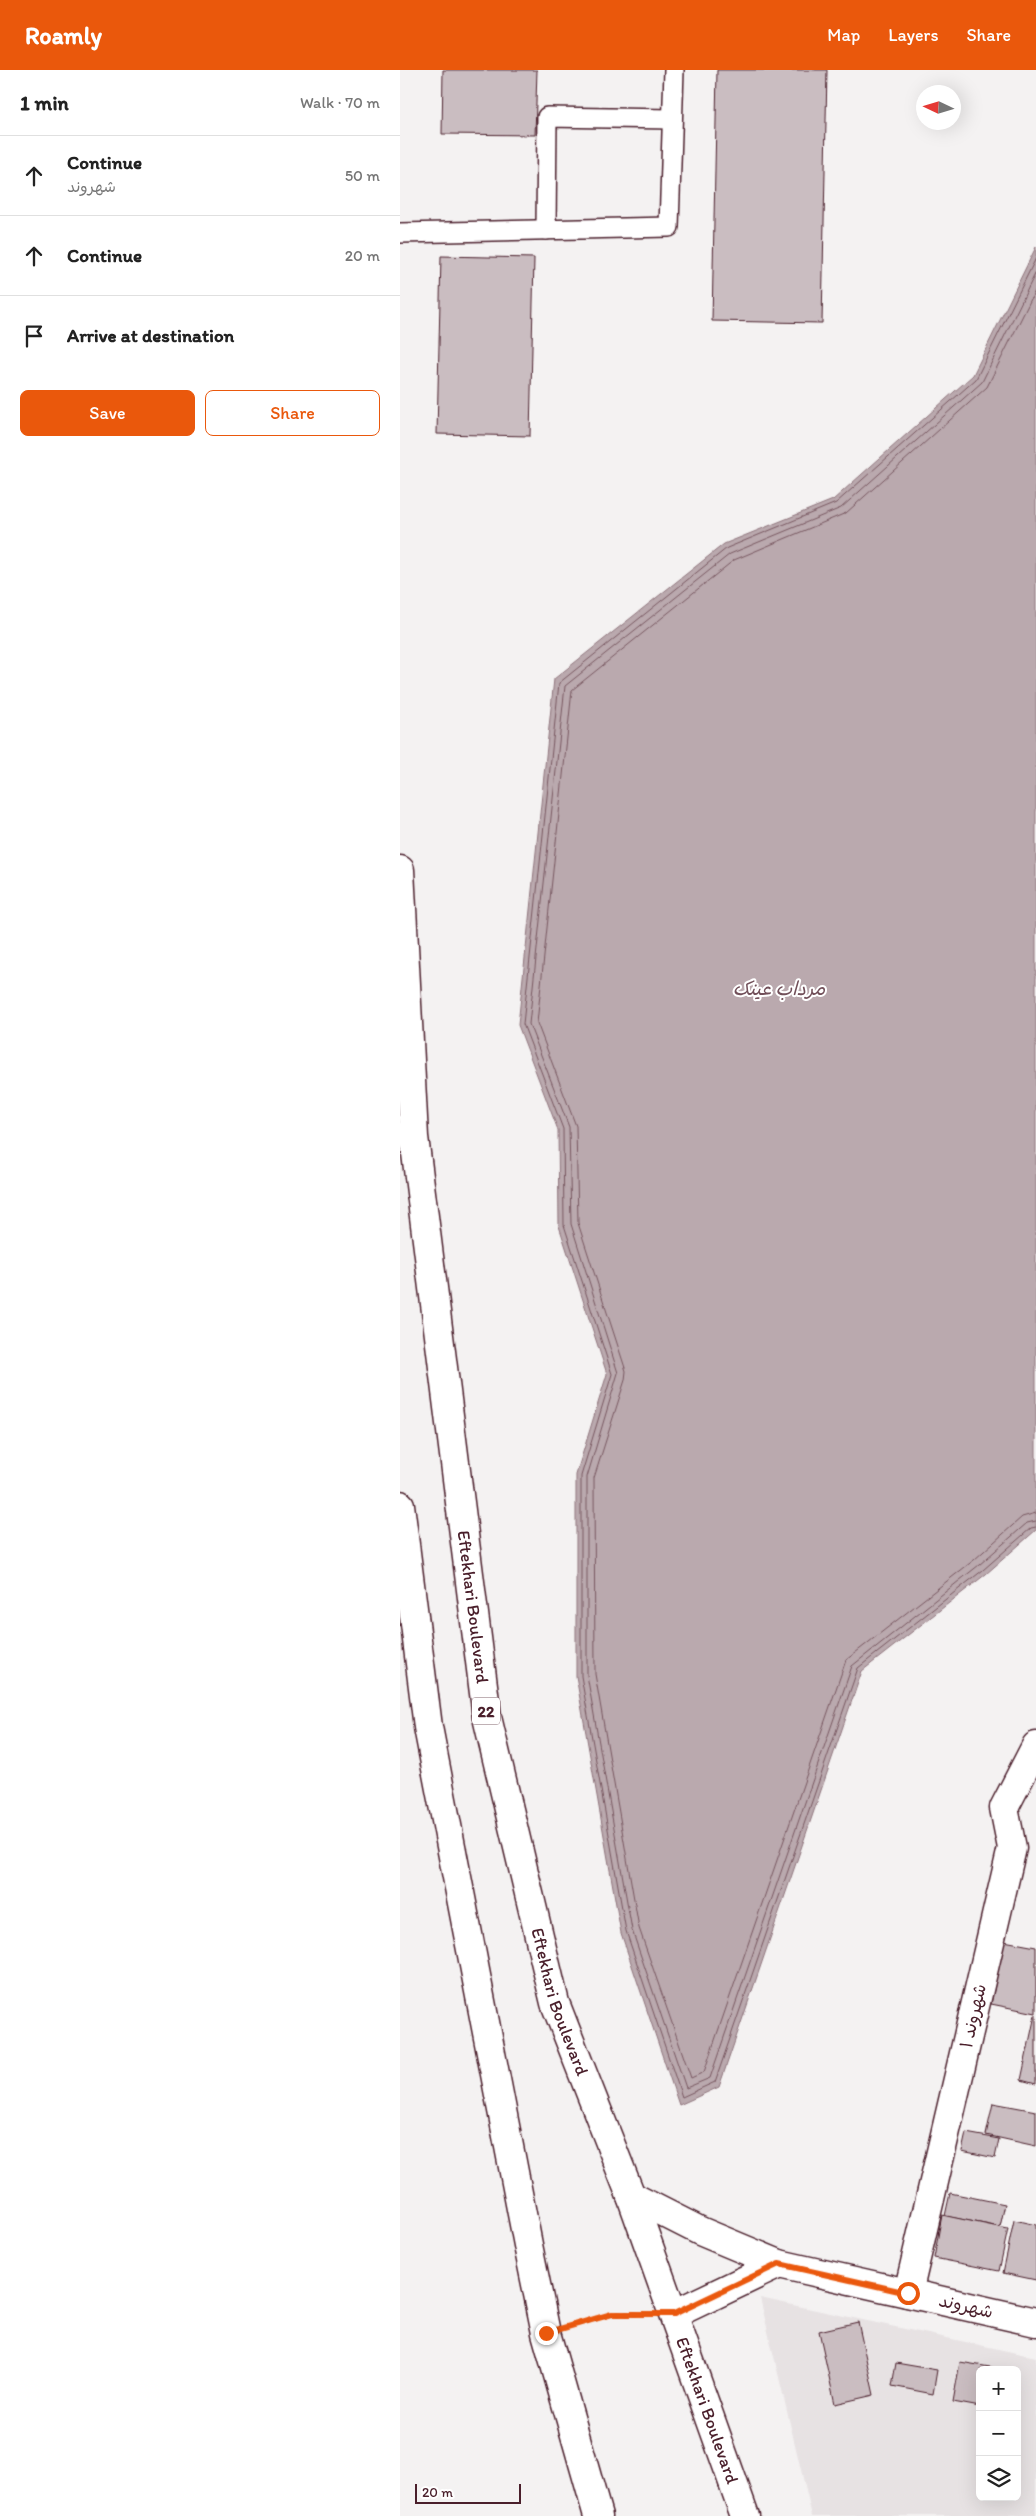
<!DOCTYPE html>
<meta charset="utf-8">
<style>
:root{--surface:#fff;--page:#f6f6f6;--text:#222;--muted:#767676;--line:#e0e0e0;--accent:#ea580c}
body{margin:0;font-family:Itim,"Playpen Sans Arabic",sans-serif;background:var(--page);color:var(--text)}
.controls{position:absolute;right:15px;bottom:15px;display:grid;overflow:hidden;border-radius:8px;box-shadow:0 5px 20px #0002}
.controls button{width:45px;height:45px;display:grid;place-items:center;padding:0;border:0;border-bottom:1px solid var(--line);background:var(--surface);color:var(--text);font:25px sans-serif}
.compass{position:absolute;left:516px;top:15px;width:45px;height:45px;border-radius:50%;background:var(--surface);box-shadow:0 5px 20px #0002;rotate:274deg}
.scale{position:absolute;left:15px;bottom:12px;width:106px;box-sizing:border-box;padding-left:5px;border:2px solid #4a1f2b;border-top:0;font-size:14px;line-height:18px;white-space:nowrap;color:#4a1f2b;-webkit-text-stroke:4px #fff;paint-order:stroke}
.stop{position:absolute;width:15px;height:15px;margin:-11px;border:4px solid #ea580c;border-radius:50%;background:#fff}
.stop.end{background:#ea580c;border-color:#fff;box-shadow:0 1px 5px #0008}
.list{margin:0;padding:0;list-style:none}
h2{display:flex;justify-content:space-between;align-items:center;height:65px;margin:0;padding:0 20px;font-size:21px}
h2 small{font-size:16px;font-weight:400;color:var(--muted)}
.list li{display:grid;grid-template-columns:32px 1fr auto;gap:15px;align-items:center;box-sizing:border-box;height:80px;padding:0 20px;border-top:1px solid var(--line)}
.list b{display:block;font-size:19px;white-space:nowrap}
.list p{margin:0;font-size:16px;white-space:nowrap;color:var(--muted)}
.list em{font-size:16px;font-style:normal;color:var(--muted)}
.actions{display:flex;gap:10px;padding:15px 20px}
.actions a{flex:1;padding:11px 0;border:1px solid var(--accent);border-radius:8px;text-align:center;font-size:18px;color:var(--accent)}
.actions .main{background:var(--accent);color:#fff}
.icon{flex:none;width:28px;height:28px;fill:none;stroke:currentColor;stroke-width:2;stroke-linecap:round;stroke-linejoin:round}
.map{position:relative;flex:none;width:636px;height:2446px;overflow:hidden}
header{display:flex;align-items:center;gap:30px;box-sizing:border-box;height:70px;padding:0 25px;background:var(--accent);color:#fff}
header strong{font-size:24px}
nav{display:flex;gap:28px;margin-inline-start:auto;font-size:18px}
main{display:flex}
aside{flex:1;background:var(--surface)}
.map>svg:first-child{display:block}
.built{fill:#e7e2e3;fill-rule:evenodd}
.water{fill:#baa9ae;stroke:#8d727a}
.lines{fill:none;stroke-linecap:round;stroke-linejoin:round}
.shore{stroke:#77565f;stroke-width:1}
.building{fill:#cabdc1;stroke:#4a1f2b}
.lane-casing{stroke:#4a1f2b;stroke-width:22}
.street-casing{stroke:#4a1f2b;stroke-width:31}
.secondary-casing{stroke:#4a1f2b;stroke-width:31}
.highway-casing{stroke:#4a1f2b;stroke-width:31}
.path{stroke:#4a1f2b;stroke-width:3;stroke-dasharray:4 4;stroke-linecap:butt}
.lane{stroke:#fff;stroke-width:19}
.street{stroke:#fff;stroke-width:28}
.secondary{stroke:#fff;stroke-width:28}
.highway{stroke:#fff;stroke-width:28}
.route{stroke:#ea580c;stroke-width:6}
.labels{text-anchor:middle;stroke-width:4;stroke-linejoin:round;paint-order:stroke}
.shield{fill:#fff;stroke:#80626b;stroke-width:1}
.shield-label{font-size:16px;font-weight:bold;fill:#4a1f2b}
.street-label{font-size:18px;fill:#4a1f2b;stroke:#fff}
.water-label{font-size:19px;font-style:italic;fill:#714f59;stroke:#fff}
</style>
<header>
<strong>Roamly</strong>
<nav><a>Map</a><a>Layers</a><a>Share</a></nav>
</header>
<main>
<aside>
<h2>1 min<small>Walk · 70 m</small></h2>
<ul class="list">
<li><svg class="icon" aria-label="ahead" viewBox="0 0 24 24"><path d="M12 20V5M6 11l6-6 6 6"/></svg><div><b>Continue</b><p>شهروند</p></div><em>50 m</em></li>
<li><svg class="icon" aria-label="ahead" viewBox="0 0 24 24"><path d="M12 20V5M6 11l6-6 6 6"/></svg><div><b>Continue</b></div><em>20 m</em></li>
<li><svg class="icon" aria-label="arrive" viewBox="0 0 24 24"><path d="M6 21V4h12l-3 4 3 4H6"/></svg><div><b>Arrive at destination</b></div></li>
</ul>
<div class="actions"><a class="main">Save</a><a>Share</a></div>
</aside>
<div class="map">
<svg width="636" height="2446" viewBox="0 0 636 2446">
<rect width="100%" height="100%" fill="#f4f2f2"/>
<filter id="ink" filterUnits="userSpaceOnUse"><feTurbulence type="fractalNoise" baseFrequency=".02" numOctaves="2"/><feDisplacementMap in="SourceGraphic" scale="10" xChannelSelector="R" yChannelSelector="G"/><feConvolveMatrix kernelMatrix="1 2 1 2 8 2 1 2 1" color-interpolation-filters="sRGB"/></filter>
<g filter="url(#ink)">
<path class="built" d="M 360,2228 L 636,2287 L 636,2446 L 412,2446 ZM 580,2300 L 617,2300 L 617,2427 L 580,2427 Z"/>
<polygon class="water" points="636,177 636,1460 586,1504 462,1601 319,2017 279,2035 221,1863 176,1606 176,1405 207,1304 159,1156 158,1060 118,955 154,609 324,474 433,430 573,305"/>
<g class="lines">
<g class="shore">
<polyline points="636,188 576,309 436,433 327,478 159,613 123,954 163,1059 164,1155 212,1304 181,1406 181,1606 226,1861 282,2027 315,2012 458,1598 583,1500 631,1458 636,1457"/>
<polyline points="636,202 582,312 441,438 330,484 165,616 129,954 169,1057 171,1154 218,1303 187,1407 187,1605 232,1860 286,2018 310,2008 452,1596 579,1495 627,1453 636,1451"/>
<polyline points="636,219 587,317 446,443 334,490 172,620 137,953 176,1056 178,1153 226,1301 225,1310 194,1408 195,1604 239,1858 291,2008 304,2002 446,1590 574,1490 622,1447 636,1443"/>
</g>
</g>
<g class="building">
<polygon points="43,0 137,0 135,65 42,64"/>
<polygon points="317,0 427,0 422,253 312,251"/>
<polygon points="41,186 134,188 130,366 37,364"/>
<polygon points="604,1871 636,1877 636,1943 591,1934"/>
<polygon points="635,1945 636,1945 636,2014 621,2010"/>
<polygon points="593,2033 636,2041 636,2076 586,2065"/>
<polygon points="566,2063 599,2069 595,2088 562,2081"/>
<polygon points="550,2123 605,2134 600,2157 545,2146"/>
<polygon points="542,2145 608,2159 599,2201 534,2188"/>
<polygon points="614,2150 636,2155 636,2210 603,2203"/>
<polygon points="458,2252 474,2325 435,2334 419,2261"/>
<polygon points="560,2292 596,2298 580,2300 580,2337 553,2332"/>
<polygon points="496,2293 537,2300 533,2324 492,2316"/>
</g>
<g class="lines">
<g class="lane-casing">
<g id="lane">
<polyline points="146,160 147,47 272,49"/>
<polyline points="0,163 269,157 274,0"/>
</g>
</g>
<g class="street-casing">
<polyline id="street" points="508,2223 612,1778 604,1738 636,1676"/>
</g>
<g class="secondary-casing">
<g id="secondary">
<polyline points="231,2126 300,2161 379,2194 636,2252"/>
<polyline points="274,2244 379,2194"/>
</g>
</g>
<g class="highway-casing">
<g id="highway">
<path id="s1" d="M 0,800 L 14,1067 L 87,1647 L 155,1933 L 231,2126 L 345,2446"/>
<polyline points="0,1435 28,1657 129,2180 146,2263 198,2446"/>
</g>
</g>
<polyline class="path" points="178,2254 213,2244 238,2244"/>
<use href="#lane" class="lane"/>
<use href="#street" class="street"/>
<use href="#secondary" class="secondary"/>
<use href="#highway" class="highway"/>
</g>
</g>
<g class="lines" filter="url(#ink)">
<polyline class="route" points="146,2263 212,2244 274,2244 379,2194 508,2223"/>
</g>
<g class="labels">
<rect class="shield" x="72" y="1627.5" width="28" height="27" rx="4"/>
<g class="shield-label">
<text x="86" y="1647">22</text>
</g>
<g class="street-label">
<text dy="6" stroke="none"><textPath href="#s1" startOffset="741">Eftekhari Boulevard</textPath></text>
<text dy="6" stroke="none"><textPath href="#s1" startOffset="1146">Eftekhari Boulevard</textPath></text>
<text transform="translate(573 1946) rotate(-77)" y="6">شهروند ۱</text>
<text transform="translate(566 2236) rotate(13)" y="6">شهروند</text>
<text dy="6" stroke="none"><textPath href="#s1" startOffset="1581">Eftekhari Boulevard</textPath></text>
</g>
<g class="water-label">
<text x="379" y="925">مرداب عینک</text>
</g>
</g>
</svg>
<div class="controls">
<button>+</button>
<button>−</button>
<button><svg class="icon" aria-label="layers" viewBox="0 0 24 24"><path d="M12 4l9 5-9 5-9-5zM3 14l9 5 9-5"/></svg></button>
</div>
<svg class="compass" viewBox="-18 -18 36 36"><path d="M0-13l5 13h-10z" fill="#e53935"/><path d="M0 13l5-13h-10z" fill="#767676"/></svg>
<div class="scale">20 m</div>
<div class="stop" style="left:508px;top:2223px"></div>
<div class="stop end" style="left:146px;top:2263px"></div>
</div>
</main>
